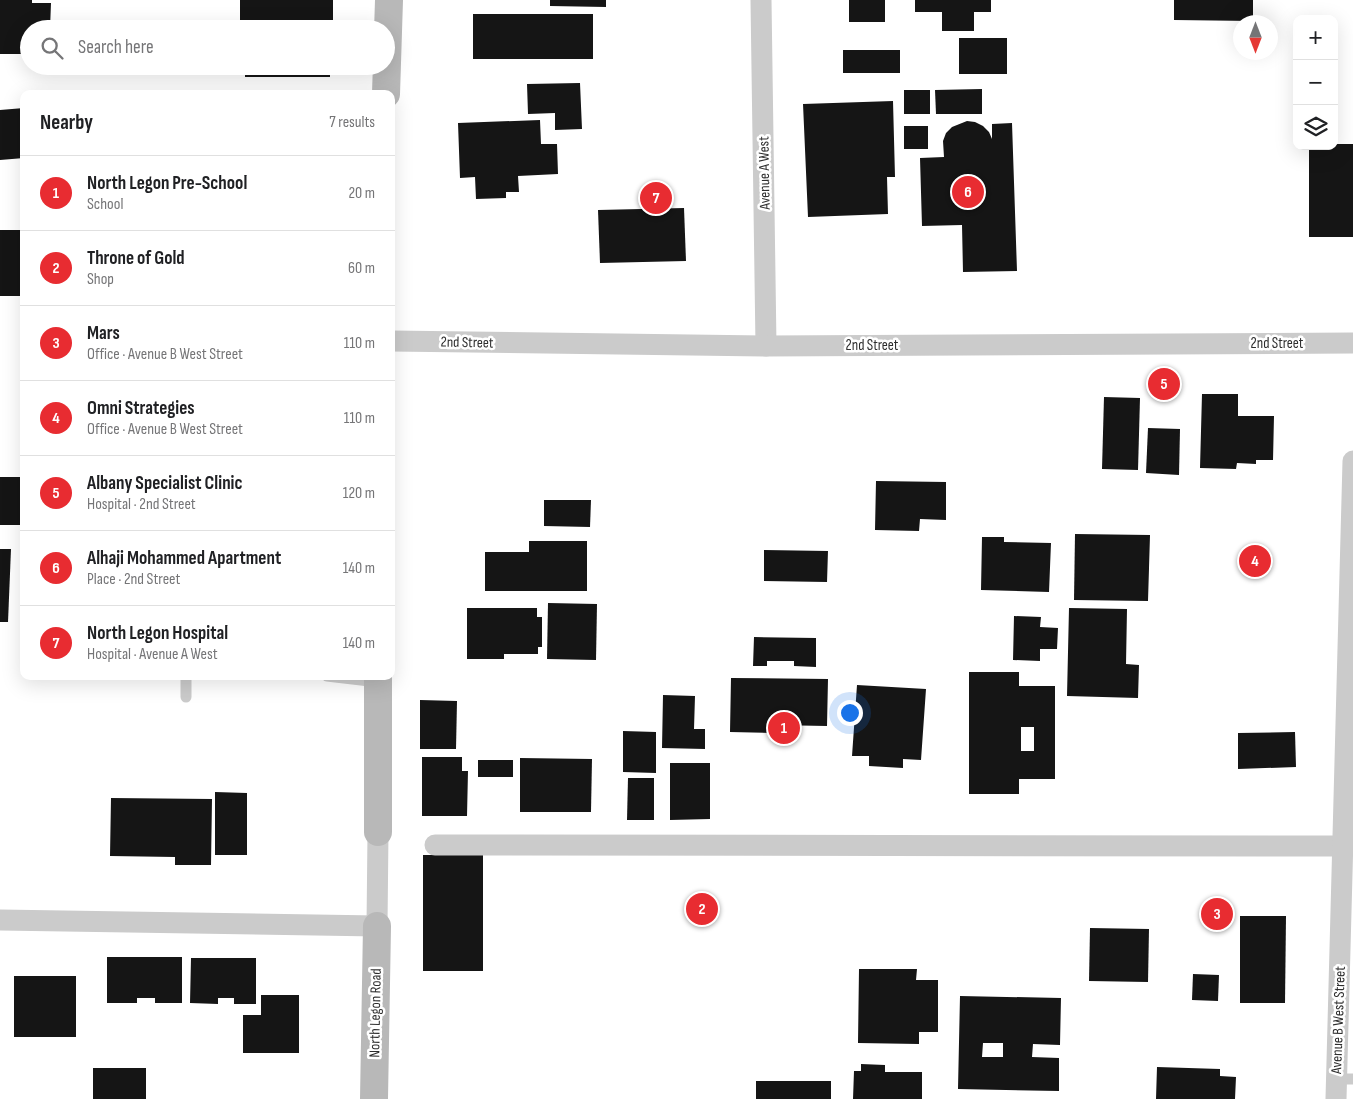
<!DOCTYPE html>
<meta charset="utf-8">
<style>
:root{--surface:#fff;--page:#f6f6f6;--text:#202124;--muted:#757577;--line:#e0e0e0;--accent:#e82c31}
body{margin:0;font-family:"Sofia Sans Condensed",sans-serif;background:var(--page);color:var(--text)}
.controls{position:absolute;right:15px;top:15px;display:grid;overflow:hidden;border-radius:10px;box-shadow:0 5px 20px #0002}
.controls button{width:45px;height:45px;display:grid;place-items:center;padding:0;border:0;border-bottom:1px solid var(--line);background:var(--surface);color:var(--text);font:25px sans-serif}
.compass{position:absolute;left:1233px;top:15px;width:45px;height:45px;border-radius:50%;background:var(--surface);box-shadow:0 5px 20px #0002;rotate:180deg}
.you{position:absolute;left:849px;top:712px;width:18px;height:18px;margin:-12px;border:4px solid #fff;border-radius:50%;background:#1a73e8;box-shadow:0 0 0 8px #1a73e833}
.badge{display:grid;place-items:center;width:32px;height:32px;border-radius:50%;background:var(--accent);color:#fff;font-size:16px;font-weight:700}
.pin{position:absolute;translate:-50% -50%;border:2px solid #fff;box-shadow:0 1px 5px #0006}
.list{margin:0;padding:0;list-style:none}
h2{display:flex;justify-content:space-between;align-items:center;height:65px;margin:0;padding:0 20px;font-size:21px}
h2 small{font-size:16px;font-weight:400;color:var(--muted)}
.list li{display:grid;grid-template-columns:32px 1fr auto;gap:15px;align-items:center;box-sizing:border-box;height:75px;padding:0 20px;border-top:1px solid var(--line)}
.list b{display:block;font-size:19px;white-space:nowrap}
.list p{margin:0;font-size:16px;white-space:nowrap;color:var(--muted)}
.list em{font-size:16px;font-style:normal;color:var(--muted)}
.icon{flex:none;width:28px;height:28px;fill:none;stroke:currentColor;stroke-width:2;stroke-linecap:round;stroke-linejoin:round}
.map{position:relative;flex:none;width:1353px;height:1099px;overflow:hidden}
.search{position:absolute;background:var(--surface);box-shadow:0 5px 20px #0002;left:20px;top:20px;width:375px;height:55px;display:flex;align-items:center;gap:12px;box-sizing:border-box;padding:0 18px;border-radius:28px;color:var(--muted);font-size:19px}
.panel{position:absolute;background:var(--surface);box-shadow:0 5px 20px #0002;left:20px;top:90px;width:375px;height:590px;border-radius:10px}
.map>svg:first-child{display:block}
.building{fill:#151515;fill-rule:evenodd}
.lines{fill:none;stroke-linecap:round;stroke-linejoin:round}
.lane{stroke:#cbcbcb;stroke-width:11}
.street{stroke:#cbcbcb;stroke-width:21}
.secondary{stroke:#b8b8b8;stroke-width:28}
.labels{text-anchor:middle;stroke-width:5;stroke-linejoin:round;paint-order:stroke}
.street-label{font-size:15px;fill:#2e2e2e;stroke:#fff}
</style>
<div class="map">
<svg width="1353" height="1099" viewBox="0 0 1353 1099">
<rect width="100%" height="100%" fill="#fff"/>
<g class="building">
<polygon points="0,0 32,0 32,3 51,3 50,29 29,29 29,54 0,54"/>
<rect x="240" y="0" width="93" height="21"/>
<polygon points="550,0 606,0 606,7 550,6"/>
<rect x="849" y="0" width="36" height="22"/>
<polygon points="915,0 991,0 991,12 974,12 974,31 942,31 942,12 915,12"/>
<polygon points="1174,0 1253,0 1253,21 1174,20"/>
<rect x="473" y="14" width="120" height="45"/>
<rect x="959" y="38" width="48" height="36"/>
<rect x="843" y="50" width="57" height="23"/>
<rect x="245" y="66" width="85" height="11"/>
<polygon points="580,83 582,129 555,130 555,113 528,114 527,84"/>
<polygon points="982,89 982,114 936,114 935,90"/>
<rect x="904" y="90" width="26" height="24"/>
<polygon points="893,101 895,177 887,177 888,214 808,217 803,104"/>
<polygon points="24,108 24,158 0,160 0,110"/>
<polygon points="540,120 541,144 557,144 558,174 518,176 519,192 506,192 506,198 476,199 475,177 460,178 458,123"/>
<polygon points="967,121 975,122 983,126 989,132 992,139 992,124 1012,123 1017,271 963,272 962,225 922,226 920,158 944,157 943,141 946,133 952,127"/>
<rect x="904" y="126" width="24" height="23"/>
<polygon points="1334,144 1353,144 1353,237 1309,237 1309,146 1334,146"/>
<polygon points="684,208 686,261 600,263 598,210"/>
<rect x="0" y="230" width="24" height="66"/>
<polygon points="1202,394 1238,394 1238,416 1274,416 1273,460 1256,460 1256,464 1237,463 1236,469 1200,468"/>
<polygon points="1104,397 1140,398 1138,470 1102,469"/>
<polygon points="1148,428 1180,429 1179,475 1146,473"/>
<rect x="0" y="477" width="24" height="48"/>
<polygon points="876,481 946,482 946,520 920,519 919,531 875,530"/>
<polygon points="544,500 591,500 590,527 544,526"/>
<polygon points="1075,534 1150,535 1148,601 1074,600"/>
<polygon points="982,537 1004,537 1004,542 1051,543 1049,592 981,590"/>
<polygon points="529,541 587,541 587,591 485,591 485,552 529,552"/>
<polygon points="0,549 11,549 8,622 0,622"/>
<polygon points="764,550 828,551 827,582 764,581"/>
<polygon points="548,603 597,604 596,660 547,659"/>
<polygon points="467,608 537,608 537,617 542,617 542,647 538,647 538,654 504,654 504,659 467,659"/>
<polygon points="1069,608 1127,609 1126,664 1139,665 1138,698 1067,696"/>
<polygon points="1014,616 1041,617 1040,627 1058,628 1057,649 1040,649 1040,661 1013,660"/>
<polygon points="754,637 816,638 816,667 794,666 794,661 767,661 767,666 753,666"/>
<path d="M 969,672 L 1019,672 L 1019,686 L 1055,686 L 1055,779 L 1019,779 L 1019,794 L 969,794 ZM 1021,727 L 1034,727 L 1034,751 L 1021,751 Z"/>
<polygon points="731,678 828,679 827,726 773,725 773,733 730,732"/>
<polygon points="857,685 926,689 921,760 903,759 903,768 869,766 869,756 852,756"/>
<polygon points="663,695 695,696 694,729 705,729 705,749 662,748"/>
<polygon points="420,700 457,701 456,749 420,749"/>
<polygon points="623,731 656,732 656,773 623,772"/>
<polygon points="1295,732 1296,767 1238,769 1238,733"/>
<polygon points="422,757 462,757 462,771 468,771 467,816 422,816"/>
<polygon points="520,758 592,759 591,812 520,812"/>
<rect x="478" y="760" width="35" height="17"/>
<polygon points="670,763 710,763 710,819 670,820"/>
<polygon points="628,778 654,778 654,820 627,820"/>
<polygon points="215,792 247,793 247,855 215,855"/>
<polygon points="111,798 212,799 211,865 175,865 175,857 110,856"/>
<rect x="423" y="855" width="60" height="116"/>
<polygon points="1240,916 1286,916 1285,1003 1240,1003"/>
<polygon points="1090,928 1149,929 1148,982 1089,981"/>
<polygon points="107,957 182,957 182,1003 155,1003 155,998 137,998 137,1003 107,1003"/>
<polygon points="191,958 256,958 256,1004 234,1004 234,998 218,998 218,1004 190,1003"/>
<polygon points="859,969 917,969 916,980 938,980 938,1032 919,1032 919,1044 858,1043"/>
<polygon points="1193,974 1219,975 1218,1001 1192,1000"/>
<rect x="14" y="976" width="62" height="61"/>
<polygon points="261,995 299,995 299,1053 243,1053 243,1015 261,1015"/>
<path d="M 960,996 L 1061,998 L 1060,1045 L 1033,1044 L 1032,1057 L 1059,1058 L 1059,1091 L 958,1089 ZM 983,1043 L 1003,1043 L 1003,1057 L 982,1057 Z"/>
<polygon points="861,1064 885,1065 885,1072 922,1072 922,1099 853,1099 854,1071 861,1071"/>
<polygon points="1157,1067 1220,1069 1220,1076 1236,1077 1235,1099 1156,1099"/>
<rect x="93" y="1068" width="53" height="31"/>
<rect x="756" y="1081" width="75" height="18"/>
</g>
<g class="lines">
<g class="lane">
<polyline points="186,676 186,697"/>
<polyline points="327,676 378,682"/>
<polyline points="1337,1079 1353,1079"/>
</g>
<g class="street">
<polyline points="761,0 766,346"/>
<polyline points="391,341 766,346 1353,343"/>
<polyline points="435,845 1353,846"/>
<polyline points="0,920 377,926 378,832"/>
<polyline points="1336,1099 1353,461"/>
</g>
<g class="secondary">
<polyline points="386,94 389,0"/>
<polyline points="378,676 378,832"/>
<polyline points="374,1099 377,926"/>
</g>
</g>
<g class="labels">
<g class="street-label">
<text transform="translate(764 173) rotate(-91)" y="5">Avenue A West</text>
<text transform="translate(467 342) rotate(1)" y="5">2nd Street</text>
<text x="1277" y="348">2nd Street</text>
<text x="872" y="350">2nd Street</text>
<text transform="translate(375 1013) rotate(-89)" y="5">North Legon Road</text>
<text transform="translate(1338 1020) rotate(-88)" y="5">Avenue B West Street</text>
</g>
</g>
</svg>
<div class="controls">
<button>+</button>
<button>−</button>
<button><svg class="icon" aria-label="layers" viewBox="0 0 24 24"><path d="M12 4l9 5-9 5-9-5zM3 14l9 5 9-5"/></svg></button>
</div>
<svg class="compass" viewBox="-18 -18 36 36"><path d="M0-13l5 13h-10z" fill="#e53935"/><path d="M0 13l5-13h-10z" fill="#757577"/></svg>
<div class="you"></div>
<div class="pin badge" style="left:784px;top:728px">1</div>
<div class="pin badge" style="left:702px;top:909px">2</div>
<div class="pin badge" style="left:1217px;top:914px">3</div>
<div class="pin badge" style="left:1255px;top:561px">4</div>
<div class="pin badge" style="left:1164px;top:384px">5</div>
<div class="pin badge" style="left:968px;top:192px">6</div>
<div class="pin badge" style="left:656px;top:198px">7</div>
<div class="search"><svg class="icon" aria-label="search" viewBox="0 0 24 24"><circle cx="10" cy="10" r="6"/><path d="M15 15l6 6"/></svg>Search here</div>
<section class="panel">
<h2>Nearby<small>7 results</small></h2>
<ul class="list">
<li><span class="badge">1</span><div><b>North Legon Pre-School</b><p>School</p></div><em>20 m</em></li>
<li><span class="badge">2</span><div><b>Throne of Gold</b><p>Shop</p></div><em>60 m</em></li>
<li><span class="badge">3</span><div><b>Mars</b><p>Office · Avenue B West Street</p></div><em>110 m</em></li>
<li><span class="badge">4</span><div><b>Omni Strategies</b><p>Office · Avenue B West Street</p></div><em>110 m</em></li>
<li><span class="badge">5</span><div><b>Albany Specialist Clinic</b><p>Hospital · 2nd Street</p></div><em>120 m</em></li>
<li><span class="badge">6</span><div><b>Alhaji Mohammed Apartment</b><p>Place · 2nd Street</p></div><em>140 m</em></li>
<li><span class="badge">7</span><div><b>North Legon Hospital</b><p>Hospital · Avenue A West</p></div><em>140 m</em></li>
</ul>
</section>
</div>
